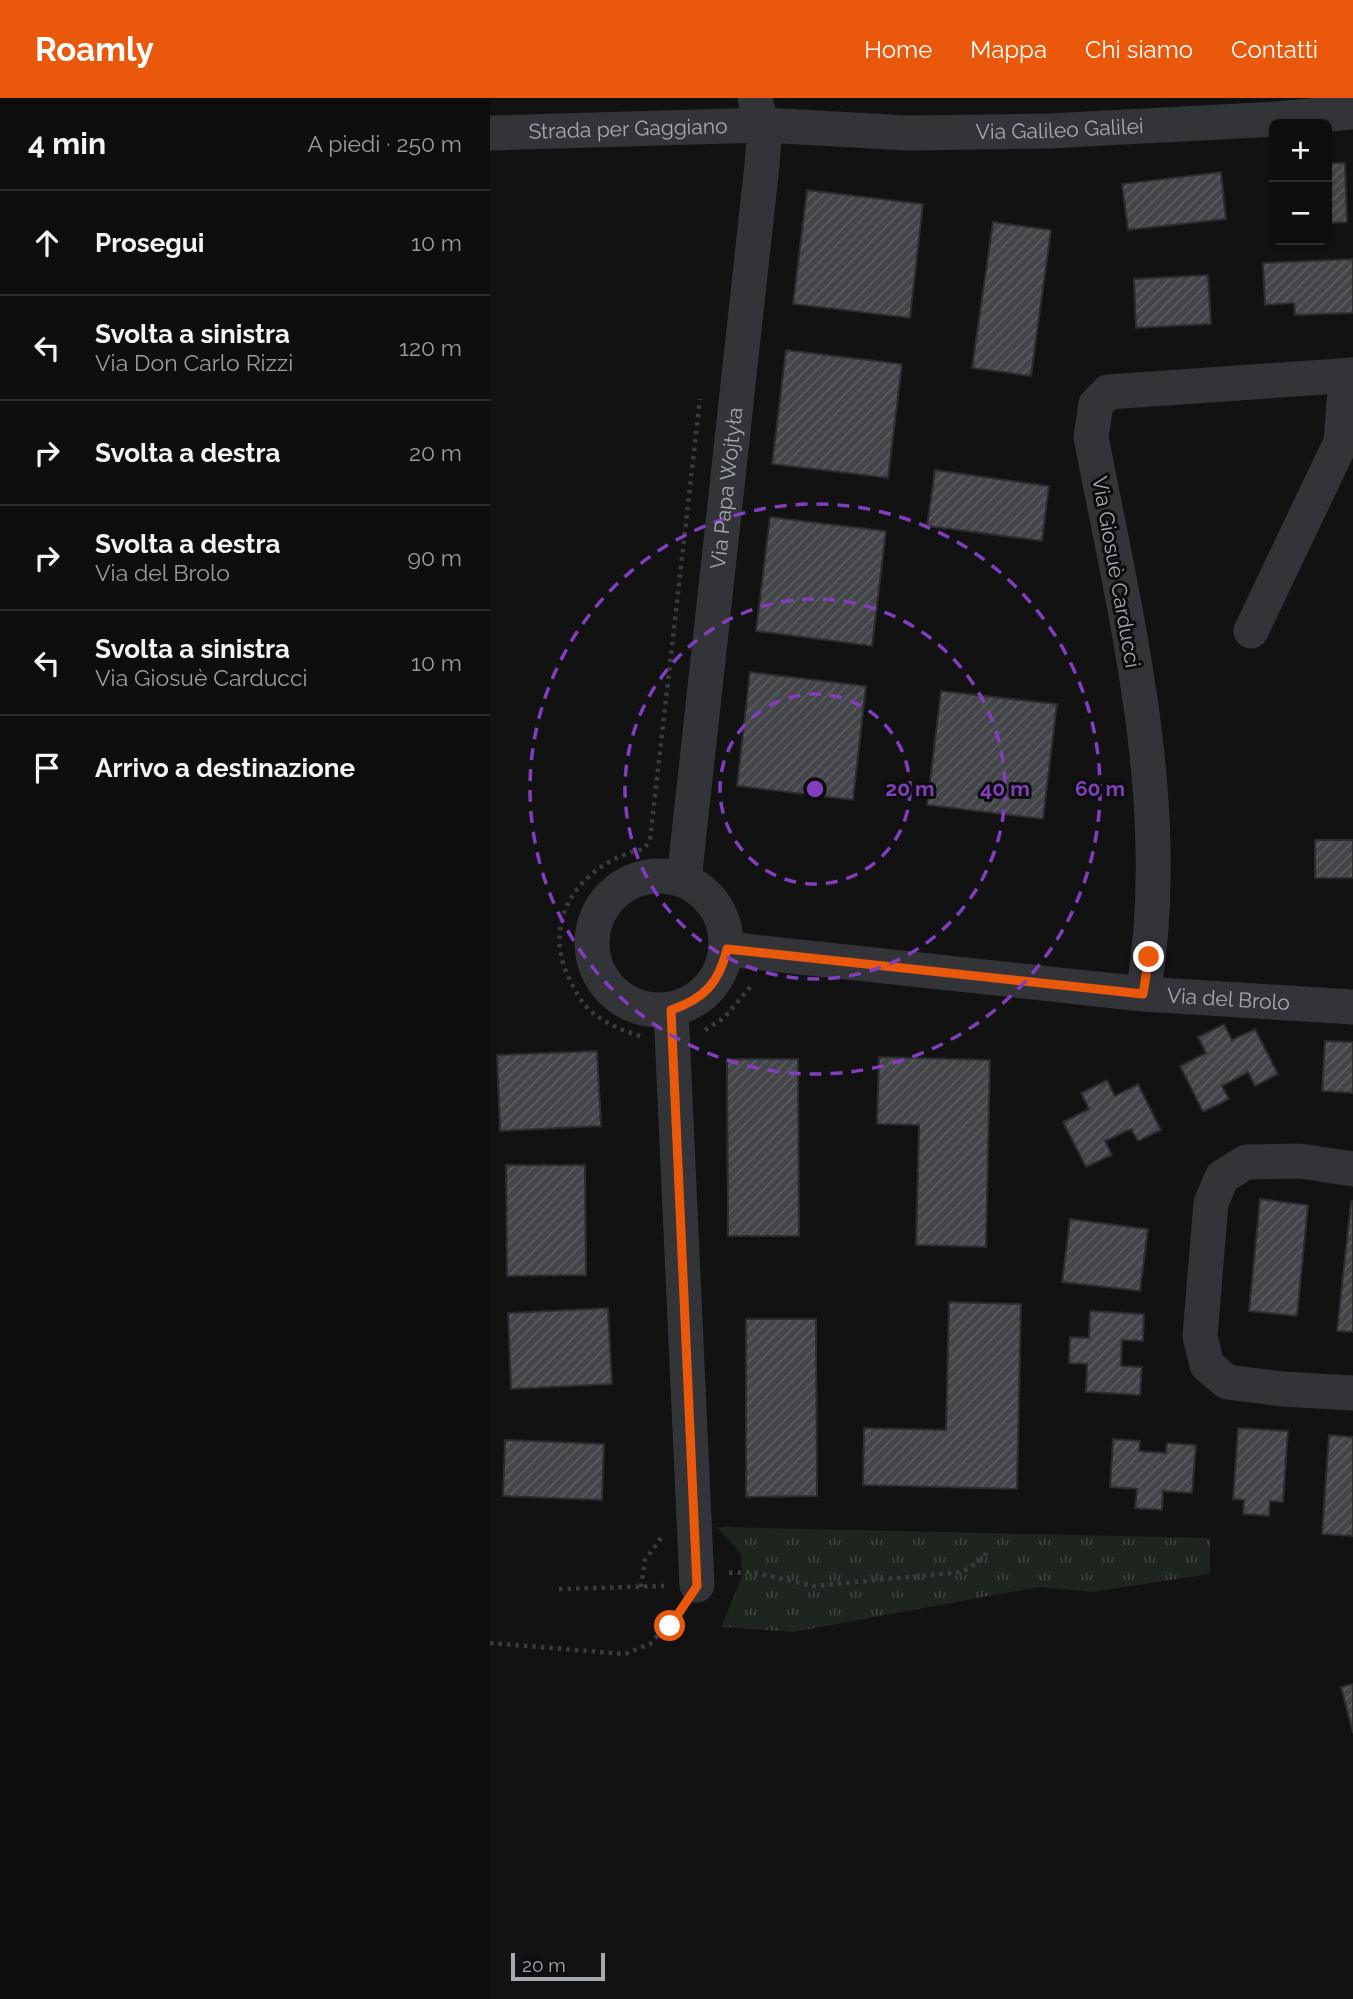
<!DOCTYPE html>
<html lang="it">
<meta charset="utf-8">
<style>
:root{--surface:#0e0e0e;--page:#1c1c1c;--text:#f1f3f6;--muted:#9b9c9e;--line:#2e2e2e;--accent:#ea580c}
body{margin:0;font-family:Raleway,sans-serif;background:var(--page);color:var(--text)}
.controls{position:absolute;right:21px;top:21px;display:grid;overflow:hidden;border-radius:10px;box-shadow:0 2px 5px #0004}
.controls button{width:63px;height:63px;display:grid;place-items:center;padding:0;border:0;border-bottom:2px solid var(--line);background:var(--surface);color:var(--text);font:35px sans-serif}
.scale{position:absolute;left:21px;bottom:18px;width:94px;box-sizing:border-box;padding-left:7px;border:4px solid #a4aab2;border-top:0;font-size:19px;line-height:24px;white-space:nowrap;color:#a4aab2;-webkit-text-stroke:5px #0d0d0e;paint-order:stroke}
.stop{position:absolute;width:21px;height:21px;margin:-16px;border:5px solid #ea580c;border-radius:50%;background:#fff}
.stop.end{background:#ea580c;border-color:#fff;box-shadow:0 2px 7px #0008}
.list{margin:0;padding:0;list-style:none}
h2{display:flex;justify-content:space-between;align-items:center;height:91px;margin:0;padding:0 28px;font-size:30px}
h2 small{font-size:23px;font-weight:400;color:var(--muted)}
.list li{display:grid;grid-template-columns:46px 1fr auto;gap:21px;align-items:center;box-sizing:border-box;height:105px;padding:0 28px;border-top:2px solid var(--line)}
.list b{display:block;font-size:26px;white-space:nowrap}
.list p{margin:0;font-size:23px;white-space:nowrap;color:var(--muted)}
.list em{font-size:23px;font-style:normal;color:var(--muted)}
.icon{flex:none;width:38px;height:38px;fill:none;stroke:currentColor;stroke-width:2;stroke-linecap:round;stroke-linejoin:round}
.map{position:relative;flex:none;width:863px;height:1901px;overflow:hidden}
header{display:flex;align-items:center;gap:42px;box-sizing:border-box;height:98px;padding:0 35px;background:var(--accent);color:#fff}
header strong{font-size:33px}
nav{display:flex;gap:38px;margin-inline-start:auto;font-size:24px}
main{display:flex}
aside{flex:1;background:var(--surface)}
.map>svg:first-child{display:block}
.grass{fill:url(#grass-tufts)}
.building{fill:url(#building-hatch);stroke:#2c2c2f;stroke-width:2}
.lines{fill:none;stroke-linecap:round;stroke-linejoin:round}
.path{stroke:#393b3f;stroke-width:4.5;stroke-dasharray:3.5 5;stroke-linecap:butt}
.street{stroke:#333438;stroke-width:35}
.route{stroke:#ea580c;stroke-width:9}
.ring{fill:none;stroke:#813fbd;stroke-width:3.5;stroke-dasharray:12 9}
.labels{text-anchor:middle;stroke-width:6;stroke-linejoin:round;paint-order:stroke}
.street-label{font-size:21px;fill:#a4aab2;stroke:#0d0d0e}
.centre{fill:#813fbd;stroke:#0d0d0e;stroke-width:3.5}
.ring-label{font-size:21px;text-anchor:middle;font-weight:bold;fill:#813fbd;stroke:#0d0d0e;stroke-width:6;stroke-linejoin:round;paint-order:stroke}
</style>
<header>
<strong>Roamly</strong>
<nav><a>Home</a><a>Mappa</a><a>Chi siamo</a><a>Contatti</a></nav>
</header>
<main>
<aside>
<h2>4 min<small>A piedi · 250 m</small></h2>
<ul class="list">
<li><svg class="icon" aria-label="ahead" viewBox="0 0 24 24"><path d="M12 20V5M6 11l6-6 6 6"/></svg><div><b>Prosegui</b></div><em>10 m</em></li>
<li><svg class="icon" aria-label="left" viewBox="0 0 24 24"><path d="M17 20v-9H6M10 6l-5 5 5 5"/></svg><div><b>Svolta a sinistra</b><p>Via Don Carlo Rizzi</p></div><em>120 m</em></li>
<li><svg class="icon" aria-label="right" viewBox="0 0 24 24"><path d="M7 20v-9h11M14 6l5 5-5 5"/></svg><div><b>Svolta a destra</b></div><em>20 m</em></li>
<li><svg class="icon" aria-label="right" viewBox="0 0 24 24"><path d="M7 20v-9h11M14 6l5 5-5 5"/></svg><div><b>Svolta a destra</b><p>Via del Brolo</p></div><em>90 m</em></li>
<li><svg class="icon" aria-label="left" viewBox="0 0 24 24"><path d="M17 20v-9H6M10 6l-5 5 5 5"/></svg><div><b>Svolta a sinistra</b><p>Via Giosuè Carducci</p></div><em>10 m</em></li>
<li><svg class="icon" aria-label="arrive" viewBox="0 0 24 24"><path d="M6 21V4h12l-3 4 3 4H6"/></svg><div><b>Arrivo a destinazione</b></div></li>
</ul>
</aside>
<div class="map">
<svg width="863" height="1901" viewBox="0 0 863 1901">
<defs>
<pattern id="grass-tufts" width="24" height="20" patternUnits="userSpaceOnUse" patternTransform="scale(1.75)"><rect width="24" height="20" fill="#1e251f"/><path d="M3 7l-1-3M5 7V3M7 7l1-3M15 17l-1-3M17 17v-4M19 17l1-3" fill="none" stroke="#3c423d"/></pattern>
<pattern id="building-hatch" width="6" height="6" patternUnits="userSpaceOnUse" patternTransform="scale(1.75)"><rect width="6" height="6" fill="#434548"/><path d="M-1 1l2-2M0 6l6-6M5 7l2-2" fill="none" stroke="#5b5d60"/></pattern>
</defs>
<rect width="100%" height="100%" fill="#121213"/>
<polygon class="grass" points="227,1429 720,1440 720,1476 602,1494 549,1489 303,1534 231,1529 252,1479 251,1456"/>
<g class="building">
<polygon points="837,65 855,65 857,124 837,125"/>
<polygon points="731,74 736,121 638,132 632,86"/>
<polygon points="317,92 433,106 420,220 303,206"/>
<polygon points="503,124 561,132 541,278 482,270"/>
<polygon points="863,161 863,215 805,217 804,205 775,207 773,165"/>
<polygon points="718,177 721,226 646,230 644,181"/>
<polygon points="296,252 412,266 398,380 282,366"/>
<polygon points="445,372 559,388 552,443 437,428"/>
<polygon points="280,419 396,433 382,548 266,533"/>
<polygon points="260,574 376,588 363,702 247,688"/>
<polygon points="451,593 567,606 553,721 437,707"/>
<rect x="825" y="742" width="38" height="38"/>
<polygon points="734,926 742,942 765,931 788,976 765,988 758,974 732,988 739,1001 713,1014 690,968 716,955 708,939"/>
<polygon points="835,943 863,944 863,995 832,993"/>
<polygon points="107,953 111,1028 10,1033 7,957"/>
<polygon points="389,959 500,962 496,1149 426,1147 429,1027 387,1026"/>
<polygon points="237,961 308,961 309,1138 238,1138"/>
<polygon points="617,982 625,998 648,986 671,1032 648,1043 641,1031 615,1043 622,1057 596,1069 573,1024 599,1011 591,995"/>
<polygon points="16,1067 95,1067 96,1177 17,1178"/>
<polygon points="770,1101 818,1107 807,1218 759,1213"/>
<polygon points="861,1103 863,1103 863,1234 847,1233"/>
<polygon points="580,1121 658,1131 650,1193 572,1184"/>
<polygon points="459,1204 531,1206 527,1391 373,1387 374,1330 456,1332"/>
<polygon points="118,1210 122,1286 21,1291 18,1215"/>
<polygon points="600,1213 654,1216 653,1243 632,1242 631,1268 652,1269 650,1297 596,1294 597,1266 579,1265 580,1239 599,1240"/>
<polygon points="256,1221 326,1221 327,1398 256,1399"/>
<polygon points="748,1330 798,1333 793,1404 780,1403 779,1418 753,1416 754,1402 743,1401"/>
<polygon points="839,1337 863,1339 863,1438 832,1436"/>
<polygon points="623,1341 650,1343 649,1353 676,1355 677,1345 706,1347 702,1395 673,1393 672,1412 645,1410 647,1391 620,1389"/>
<polygon points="15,1342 114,1346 112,1402 13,1398"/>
<polygon points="863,1586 863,1635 851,1589"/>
</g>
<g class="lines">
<g class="path">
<polyline points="215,932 234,920 261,888"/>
<path d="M 150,938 C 134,933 116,926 102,914 C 92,906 84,891 78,878 C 50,818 95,763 154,751 L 160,742 L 210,301"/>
<polyline points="239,1475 263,1474 323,1488 472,1474 493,1461 498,1452"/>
<polyline points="151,1489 155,1462 171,1440"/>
<polyline points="69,1491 174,1488"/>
<polyline points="0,1545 135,1556 160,1546 189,1514"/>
</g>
<g class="street">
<path id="s1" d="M 0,35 L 275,27 L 418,35 L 559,33 L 786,21 L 863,14"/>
<polyline points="761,533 851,344 856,278"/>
<circle cx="169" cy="845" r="67"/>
<path id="s2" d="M 194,782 L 272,67 L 275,27 L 269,18 L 265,0"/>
<path id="s3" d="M 237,851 L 653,896 L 863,909"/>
<path d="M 653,896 C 685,711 636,521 601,339 L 606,306 L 618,294 L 863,277"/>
<polyline points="181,912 207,1487"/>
<polyline points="863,1071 810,1063 756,1064 732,1079 721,1105 710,1238 717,1267 737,1284 792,1291 863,1295"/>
</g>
</g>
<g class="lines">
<path class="route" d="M 180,1528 L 207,1488 L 181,912 C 214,901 229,885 237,851 L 653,896 L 659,859"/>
</g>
<g class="ring">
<circle cx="325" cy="691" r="95"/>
<circle cx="325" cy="691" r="190"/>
<circle cx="325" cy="691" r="285"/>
</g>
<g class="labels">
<g class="street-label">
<text dy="7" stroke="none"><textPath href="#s1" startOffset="138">Strada per Gaggiano</textPath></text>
<text dy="7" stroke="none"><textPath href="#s1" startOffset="570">Via Galileo Galilei</textPath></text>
<text dy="7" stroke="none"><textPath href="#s2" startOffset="394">Via Papa Wojtyła</textPath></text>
<text transform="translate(626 474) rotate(80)" y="7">Via Giosuè Carducci</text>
<text dy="7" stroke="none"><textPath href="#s3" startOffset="504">Via del Brolo</textPath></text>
</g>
</g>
<circle cx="325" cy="691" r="10" class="centre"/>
<g class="ring-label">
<text x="420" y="698">20 m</text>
<text x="515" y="698">40 m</text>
<text x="610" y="698">60 m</text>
</g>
</svg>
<div class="controls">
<button>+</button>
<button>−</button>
</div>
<div class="scale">20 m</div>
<div class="stop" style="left:180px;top:1528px"></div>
<div class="stop end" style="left:659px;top:859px"></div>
</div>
</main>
